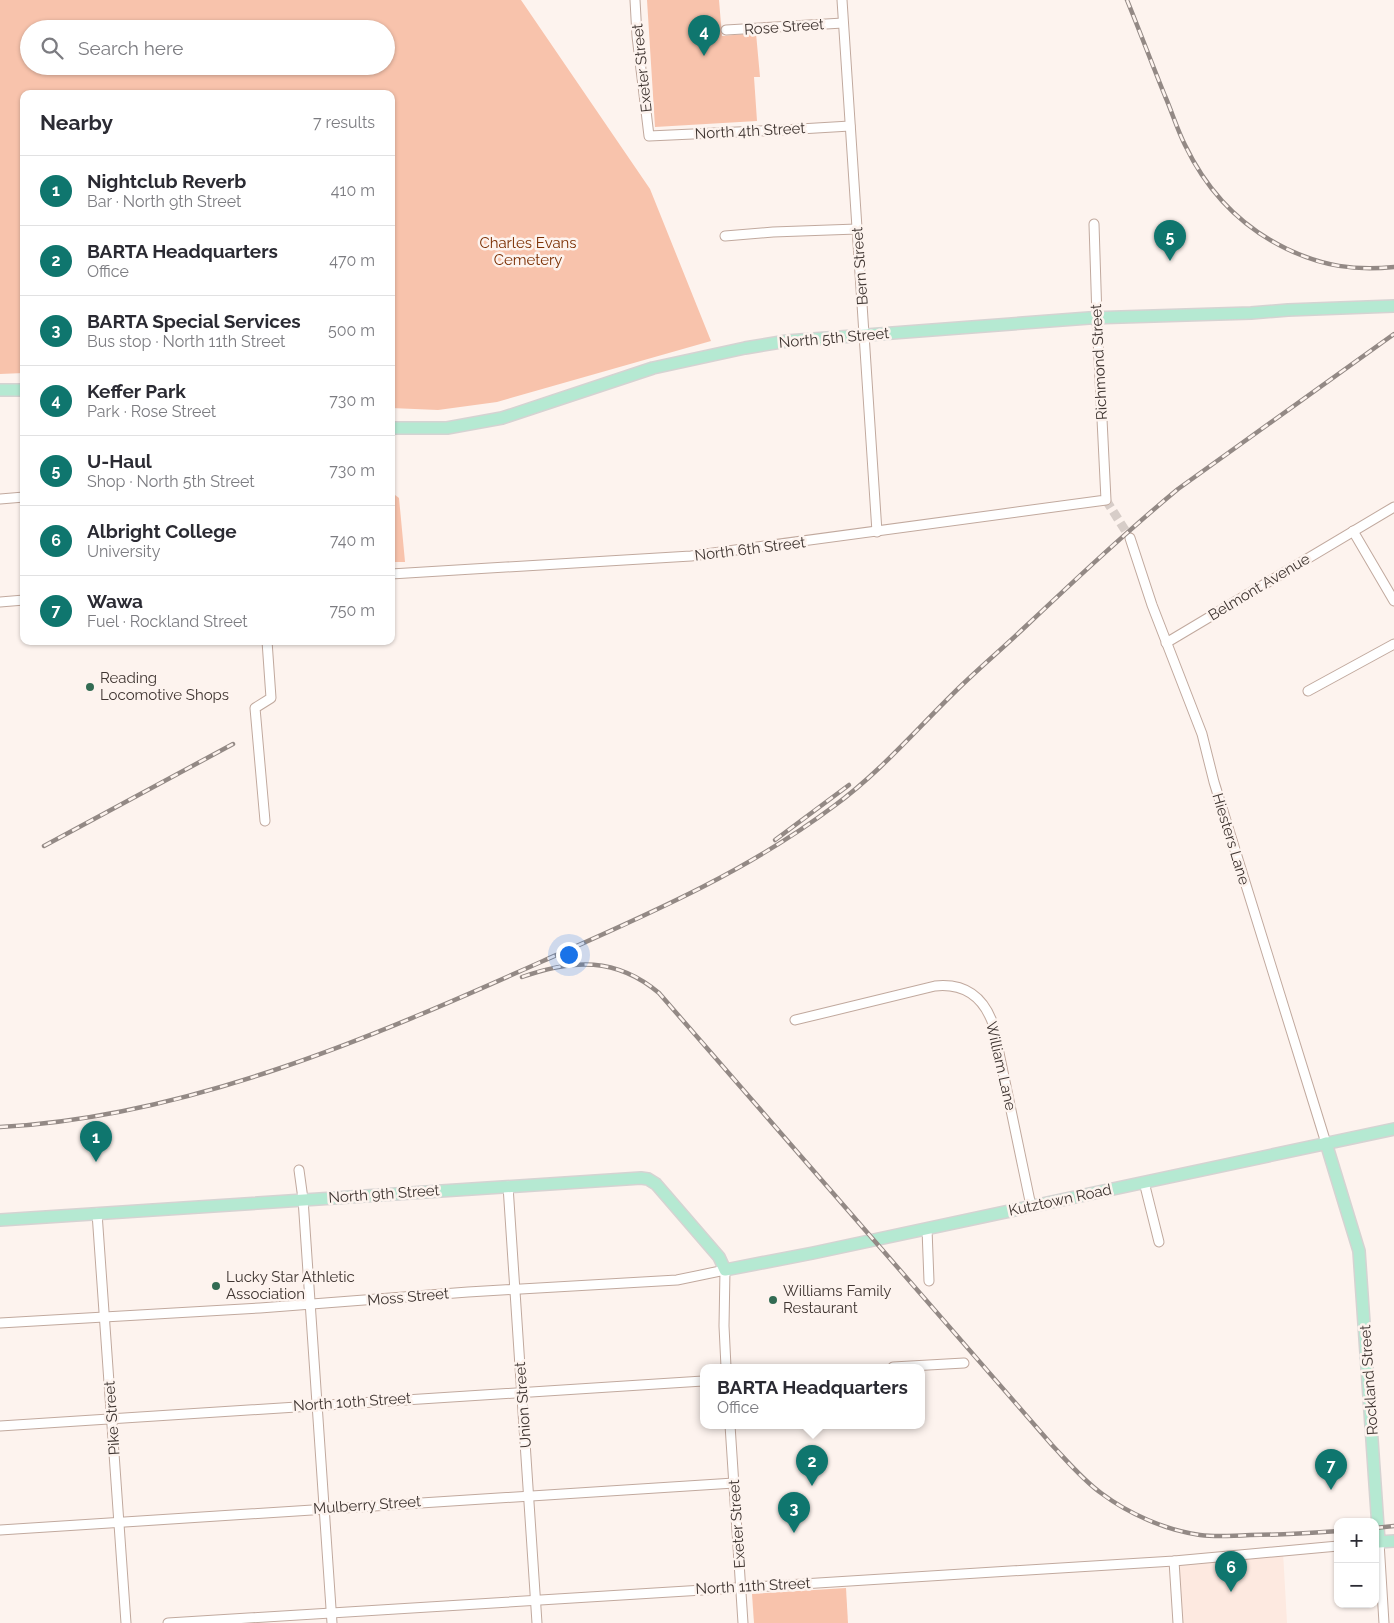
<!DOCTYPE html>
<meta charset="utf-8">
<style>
:root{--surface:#fff;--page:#f7f7f7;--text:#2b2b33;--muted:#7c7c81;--line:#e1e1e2;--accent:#0f766e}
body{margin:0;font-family:Raleway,sans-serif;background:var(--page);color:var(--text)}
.controls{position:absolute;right:15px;bottom:15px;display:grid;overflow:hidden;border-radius:10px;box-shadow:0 1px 4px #0004}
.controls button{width:45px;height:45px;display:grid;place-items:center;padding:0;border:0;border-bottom:1px solid var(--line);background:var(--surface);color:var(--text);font:25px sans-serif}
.you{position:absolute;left:568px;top:954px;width:18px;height:18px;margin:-12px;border:4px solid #fff;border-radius:50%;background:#1a73e8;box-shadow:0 0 0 8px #1a73e833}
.badge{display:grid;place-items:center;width:32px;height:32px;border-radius:50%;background:var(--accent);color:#fff;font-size:16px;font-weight:700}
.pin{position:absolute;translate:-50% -41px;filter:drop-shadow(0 1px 2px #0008)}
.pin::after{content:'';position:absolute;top:26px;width:18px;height:15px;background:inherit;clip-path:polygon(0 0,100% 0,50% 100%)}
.popup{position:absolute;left:700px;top:1364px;width:225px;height:65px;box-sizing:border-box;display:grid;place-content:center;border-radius:10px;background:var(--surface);filter:drop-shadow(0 1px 4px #0005);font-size:16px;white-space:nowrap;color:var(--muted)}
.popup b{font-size:19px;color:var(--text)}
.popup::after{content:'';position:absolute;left:50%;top:100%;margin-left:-10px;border:10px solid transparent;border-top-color:var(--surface)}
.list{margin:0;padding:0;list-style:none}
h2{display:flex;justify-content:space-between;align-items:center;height:65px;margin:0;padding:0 20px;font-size:21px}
h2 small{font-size:16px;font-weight:400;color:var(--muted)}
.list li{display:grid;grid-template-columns:32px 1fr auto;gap:15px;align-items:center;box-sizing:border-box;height:70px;padding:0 20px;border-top:1px solid var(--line)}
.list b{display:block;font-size:19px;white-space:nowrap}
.list p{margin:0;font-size:16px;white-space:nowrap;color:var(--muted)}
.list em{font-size:16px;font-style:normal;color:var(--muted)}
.icon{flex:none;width:28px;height:28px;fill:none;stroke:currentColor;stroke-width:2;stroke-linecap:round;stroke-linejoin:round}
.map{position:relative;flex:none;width:1394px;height:1623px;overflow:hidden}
.search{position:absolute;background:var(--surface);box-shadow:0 1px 4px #0004;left:20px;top:20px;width:375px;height:55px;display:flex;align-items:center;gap:12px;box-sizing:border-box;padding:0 18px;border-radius:28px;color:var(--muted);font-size:19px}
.panel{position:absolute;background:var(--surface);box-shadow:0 1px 4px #0004;left:20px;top:90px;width:375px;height:555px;border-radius:10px}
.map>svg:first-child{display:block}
.built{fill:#fde9e0}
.green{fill:#f8c3ac;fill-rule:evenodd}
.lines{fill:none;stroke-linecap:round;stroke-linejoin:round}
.minor-tunnel{stroke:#d7cdc8;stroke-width:9;stroke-dasharray:9 4.5;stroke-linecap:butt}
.minor-casing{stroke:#c1a99e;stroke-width:11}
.major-casing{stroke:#d5d3d2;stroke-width:14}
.minor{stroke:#fff;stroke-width:9}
.major{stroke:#b5e9d2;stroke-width:11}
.rail-casing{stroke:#938985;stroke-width:4.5}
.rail{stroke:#fdf3ee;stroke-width:2.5;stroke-dasharray:8;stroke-linecap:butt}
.poi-dot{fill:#326b53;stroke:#fdf3ee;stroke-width:2}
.labels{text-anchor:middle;stroke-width:5;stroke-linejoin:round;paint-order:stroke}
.street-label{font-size:15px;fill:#3f3531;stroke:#fdf3ee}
.park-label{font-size:15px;fill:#7b2f03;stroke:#fdf3ee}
.poi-label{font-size:15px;fill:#3f3531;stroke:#fdf3ee;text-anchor:start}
</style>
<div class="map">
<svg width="1394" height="1623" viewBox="0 0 1394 1623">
<rect width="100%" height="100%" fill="#fdf3ee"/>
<polygon class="built" points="1283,1552 1287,1623 1178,1623 1174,1561"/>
<g class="green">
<path d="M 0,0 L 521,0 L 650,189 L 711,341 L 497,402 L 438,410 L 391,408 L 391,94 L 24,94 L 24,373 L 0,374 ZM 29,29 L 386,29 L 386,66 L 29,66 Z"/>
<polygon points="647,0 719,0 722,36 756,33 760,77 754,77 757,121 655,127"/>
<polygon points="391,492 399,498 405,562 391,562"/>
<polygon points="846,1588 848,1623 754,1623 752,1594"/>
</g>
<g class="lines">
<polyline class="minor-tunnel" points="1106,500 1130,538"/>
<g class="minor-casing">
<g id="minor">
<polyline points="635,0 637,36 649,136 783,130 850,126"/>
<polyline points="842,0 877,532"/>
<polyline points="726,30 843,23"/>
<polyline points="725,236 773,232 857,229"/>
<polyline points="0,499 24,497"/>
<polyline points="1353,531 1394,601"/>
<polyline points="1130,538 1152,605 1202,734 1214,782 1326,1143"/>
<polyline points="391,574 691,556 1106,500 1097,318 1094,224"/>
<polyline points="0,602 24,600"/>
<polyline points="1166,643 1394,507"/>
<polyline points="1308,691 1394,644"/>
<polyline points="265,821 255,708 271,698 267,641"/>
<path d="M 795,1020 L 935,986 C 964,983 983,996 993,1024 L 1031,1206"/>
<polyline points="299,1170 303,1199 332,1623"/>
<polyline points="1144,1182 1159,1242"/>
<polyline points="508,1186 537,1623"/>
<polyline points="97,1213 126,1623"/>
<polyline points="927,1229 929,1281"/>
<polyline points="0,1323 260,1308 468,1292 677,1280 725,1270 724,1326 726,1367"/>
<polyline points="893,1367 964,1363"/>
<polyline points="730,1425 743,1623"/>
<polyline points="0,1426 703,1381"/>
<polyline points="0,1530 734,1483"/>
<polyline points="1375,1542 1379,1542 1384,1623"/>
<polyline points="1174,1561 1178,1623"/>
<polyline points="168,1623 1174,1561 1338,1546"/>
</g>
</g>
<g class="major-casing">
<g id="major">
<polyline points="0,390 24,390"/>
<polyline points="391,428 447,428 502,418 653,368 745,348 787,341 1089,318 1251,313 1288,310 1394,306"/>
<polyline points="1326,1143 1359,1251 1379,1542 1394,1541"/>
<polyline points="0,1220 641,1178 648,1179 656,1184 719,1257 725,1270 813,1253 1394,1129"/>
</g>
</g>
<use href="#minor" class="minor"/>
<use href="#major" class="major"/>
<g class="rail-casing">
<g id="rail">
<path d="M 1127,0 C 1140,32 1152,64 1165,96 C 1172,112 1177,129 1185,145 C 1207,191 1241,227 1287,249 C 1323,266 1354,271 1394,267"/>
<polyline points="775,840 849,785"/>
<polyline points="44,846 233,744"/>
<path d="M 522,977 C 573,959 616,957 659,993 L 1052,1445 C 1068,1462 1083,1480 1101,1493 C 1129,1514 1165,1530 1200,1535 C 1216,1537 1233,1536 1250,1535 C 1279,1535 1308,1533 1338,1531"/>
<path d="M 0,1127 C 188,1117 373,1037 543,961 C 644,916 745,873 834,806 C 882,771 921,724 964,683 C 984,664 1005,646 1025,627 C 1075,580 1125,533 1178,489 L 1394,334"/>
<polyline points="1375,1528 1394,1526"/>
</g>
</g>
<use href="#rail" class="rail"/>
</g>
<g class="poi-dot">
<circle cx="90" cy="687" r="5"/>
<circle cx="216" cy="1286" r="5"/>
<circle cx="773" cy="1300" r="5"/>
</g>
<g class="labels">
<g class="street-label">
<text transform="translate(784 27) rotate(-4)" y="5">Rose Street</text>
<text transform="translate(642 68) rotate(-96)" y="5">Exeter Street</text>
<text transform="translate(750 131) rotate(-3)" y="5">North 4th Street</text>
<text transform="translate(860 266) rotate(-94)" y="5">Bern Street</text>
<text transform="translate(834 338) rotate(-5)" y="5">North 5th Street</text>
<text transform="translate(1099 362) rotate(-93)" y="5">Richmond Street</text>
<text transform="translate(750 549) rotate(-7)" y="5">North 6th Street</text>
<text transform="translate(1259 587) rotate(-31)" y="5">Belmont Avenue</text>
<text transform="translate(1231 839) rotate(73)" y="5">Hiesters Lane</text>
<text transform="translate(1001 1066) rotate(77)" y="5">William Lane</text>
<text transform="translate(384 1194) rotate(-4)" y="5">North 9th Street</text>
<text transform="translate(1060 1200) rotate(-12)" y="5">Kutztown Road</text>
<text transform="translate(408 1297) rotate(-5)" y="5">Moss Street</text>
<text transform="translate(1369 1380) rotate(-94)" y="5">Rockland Street</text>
<text transform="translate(352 1402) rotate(-4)" y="5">North 10th Street</text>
<text transform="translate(523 1405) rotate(-94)" y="5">Union Street</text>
<text transform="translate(112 1418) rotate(-94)" y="5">Pike Street</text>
<text transform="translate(367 1505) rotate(-4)" y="5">Mulberry Street</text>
<text transform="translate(737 1524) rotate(-94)" y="5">Exeter Street</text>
<text transform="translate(753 1586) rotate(-3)" y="5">North 11th Street</text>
</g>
<g class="park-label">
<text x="528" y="248">Charles Evans<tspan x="528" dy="17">Cemetery</tspan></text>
</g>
<g class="poi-label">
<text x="100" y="683">Reading<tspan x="100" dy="17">Locomotive Shops</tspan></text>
<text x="226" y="1282">Lucky Star Athletic<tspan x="226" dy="17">Association</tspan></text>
<text x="783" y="1296">Williams Family<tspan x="783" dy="17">Restaurant</tspan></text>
</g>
</g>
</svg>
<div class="controls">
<button>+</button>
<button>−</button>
</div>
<div class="you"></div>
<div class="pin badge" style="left:96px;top:1162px">1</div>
<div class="pin badge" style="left:812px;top:1486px">2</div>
<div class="popup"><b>BARTA Headquarters</b>Office</div>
<div class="pin badge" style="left:794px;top:1533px">3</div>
<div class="pin badge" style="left:704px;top:56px">4</div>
<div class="pin badge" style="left:1170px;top:261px">5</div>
<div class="pin badge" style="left:1231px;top:1592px">6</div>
<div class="pin badge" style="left:1331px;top:1490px">7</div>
<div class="search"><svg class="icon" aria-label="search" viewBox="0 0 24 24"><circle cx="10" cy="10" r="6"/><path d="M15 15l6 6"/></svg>Search here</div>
<section class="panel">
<h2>Nearby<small>7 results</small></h2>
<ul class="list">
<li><span class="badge">1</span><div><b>Nightclub Reverb</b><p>Bar · North 9th Street</p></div><em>410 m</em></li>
<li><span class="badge">2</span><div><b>BARTA Headquarters</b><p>Office</p></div><em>470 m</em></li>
<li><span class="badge">3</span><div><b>BARTA Special Services</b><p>Bus stop · North 11th Street</p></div><em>500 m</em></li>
<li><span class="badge">4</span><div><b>Keffer Park</b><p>Park · Rose Street</p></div><em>730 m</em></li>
<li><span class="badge">5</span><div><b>U-Haul</b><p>Shop · North 5th Street</p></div><em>730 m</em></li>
<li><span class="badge">6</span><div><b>Albright College</b><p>University</p></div><em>740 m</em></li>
<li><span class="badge">7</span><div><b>Wawa</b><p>Fuel · Rockland Street</p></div><em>750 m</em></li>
</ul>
</section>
</div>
